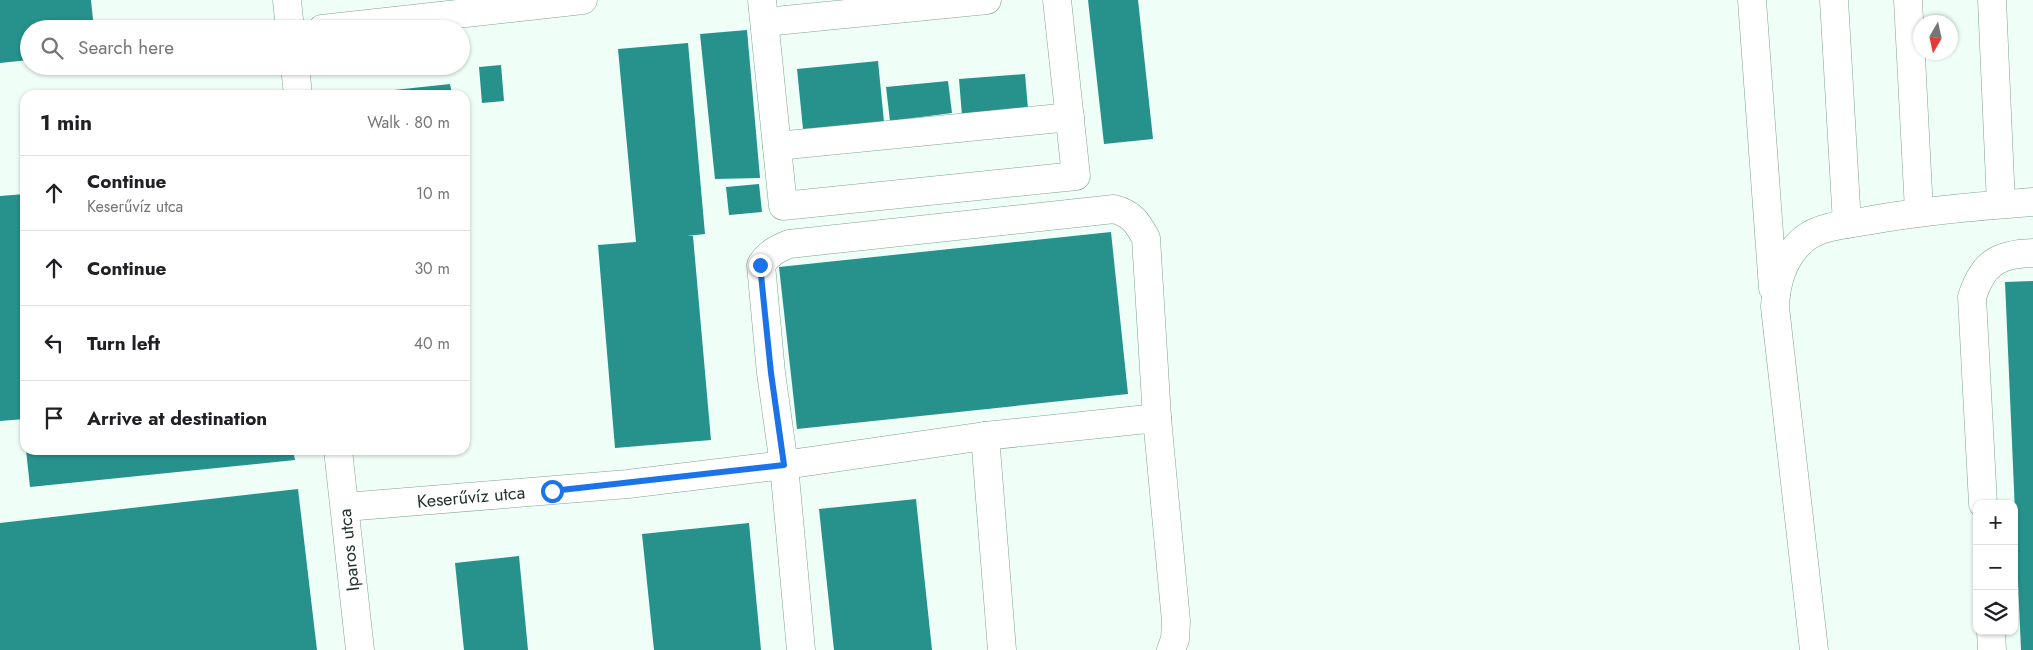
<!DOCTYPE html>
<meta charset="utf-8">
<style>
:root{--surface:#fff;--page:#f6f6f6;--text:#202124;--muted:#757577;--line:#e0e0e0}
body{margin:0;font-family:Jost,sans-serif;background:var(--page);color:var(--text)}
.controls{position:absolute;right:15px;bottom:15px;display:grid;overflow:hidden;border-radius:10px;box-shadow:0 1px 4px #0004}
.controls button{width:45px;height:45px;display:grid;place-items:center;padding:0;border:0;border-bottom:1px solid var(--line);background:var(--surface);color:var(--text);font:25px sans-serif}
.compass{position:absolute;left:1913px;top:15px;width:45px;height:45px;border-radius:50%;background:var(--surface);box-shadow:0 1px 4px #0004;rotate:189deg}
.stop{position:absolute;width:15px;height:15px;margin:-11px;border:4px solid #1a73e8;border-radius:50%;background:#fff}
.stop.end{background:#1a73e8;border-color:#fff;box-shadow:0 1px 5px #0008}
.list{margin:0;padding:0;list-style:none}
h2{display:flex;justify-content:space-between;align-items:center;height:65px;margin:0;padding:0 20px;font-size:21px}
h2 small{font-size:16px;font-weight:400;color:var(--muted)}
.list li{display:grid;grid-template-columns:32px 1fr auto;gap:15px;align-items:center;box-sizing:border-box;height:75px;padding:0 20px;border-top:1px solid var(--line)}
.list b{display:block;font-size:19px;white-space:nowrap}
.list p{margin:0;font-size:16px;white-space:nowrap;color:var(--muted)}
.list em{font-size:16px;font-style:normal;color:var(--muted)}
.icon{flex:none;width:28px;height:28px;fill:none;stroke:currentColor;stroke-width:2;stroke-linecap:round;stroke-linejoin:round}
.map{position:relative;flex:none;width:2033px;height:650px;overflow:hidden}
.search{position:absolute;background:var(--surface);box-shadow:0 1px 4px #0004;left:20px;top:20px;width:450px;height:55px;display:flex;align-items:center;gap:12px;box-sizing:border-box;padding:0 18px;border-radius:28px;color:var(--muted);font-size:19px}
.panel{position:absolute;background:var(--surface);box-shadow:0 1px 4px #0004;left:20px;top:90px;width:450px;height:365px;border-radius:15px}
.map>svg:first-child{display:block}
.building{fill:#26928b}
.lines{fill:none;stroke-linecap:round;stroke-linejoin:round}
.minor-casing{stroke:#7da391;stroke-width:29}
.minor{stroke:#fff;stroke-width:28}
.route{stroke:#1a73e8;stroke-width:6}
.labels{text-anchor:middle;stroke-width:4;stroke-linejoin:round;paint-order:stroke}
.street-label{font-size:18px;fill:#24342d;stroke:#fff}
</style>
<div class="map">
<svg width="2033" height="650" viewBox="0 0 2033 650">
<rect width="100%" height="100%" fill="#effff7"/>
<g class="building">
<polygon points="0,0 91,0 94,29 29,29 29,60 0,63"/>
<polygon points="1088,0 1138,0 1153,139 1104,144"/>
<polygon points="747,30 760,178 715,179 700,34"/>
<polygon points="688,43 705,234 687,236 693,236 711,440 615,448 598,245 636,242 618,49"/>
<polygon points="878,61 884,122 803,129 797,69"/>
<polygon points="501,65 504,101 482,103 479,67"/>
<polygon points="1025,74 1028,109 962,116 959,79"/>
<polygon points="948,81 952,113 890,121 886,87"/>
<polygon points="450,84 452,95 386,95 385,91"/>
<polygon points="759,184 762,212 729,215 726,187"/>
<polygon points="25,194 25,419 0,421 0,196"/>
<polygon points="1111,232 1128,394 797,429 779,267"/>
<polygon points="2033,281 2033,650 2021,650 2005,282"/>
<polygon points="26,450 293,450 295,460 30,487"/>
<polygon points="298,489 317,650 0,650 0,523"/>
<polygon points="916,499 932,650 834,650 819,509"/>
<polygon points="749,523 761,650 654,650 642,534"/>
<polygon points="519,556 528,650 464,650 455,563"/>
</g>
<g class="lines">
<g class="minor-casing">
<g id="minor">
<polyline points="287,0 290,29"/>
<polyline points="762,0 783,206 1076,176 1057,0"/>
<polyline points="1752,0 1773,288"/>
<polyline points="1834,0 1847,224"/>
<polyline points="1908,0 1919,211"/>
<polyline points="1992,0 2001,204"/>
<polyline points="765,22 987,0"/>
<polyline points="322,29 583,0"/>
<polyline points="295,66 298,95"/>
<polyline points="777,146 1070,117"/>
<polyline points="1157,418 1176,621 1175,639 1171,650"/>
<polyline points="985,436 1002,650"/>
<polyline points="338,450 360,650"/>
<path d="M 1983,504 L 1972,297 C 1983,263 1998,254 2033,253"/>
<path d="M 345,507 L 628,484 L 784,465 L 985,436 L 1157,418 L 1146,238 C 1137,222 1132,214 1114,209 L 789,244 C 776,249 768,254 761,265 L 771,373 L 784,465 L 801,650"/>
<polyline points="1991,631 1992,650"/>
<path d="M 1814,650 L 1775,307 C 1776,281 1783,257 1804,239 C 1820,226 1847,224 1866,221 C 1921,211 1977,206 2033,202"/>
</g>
</g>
<use href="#minor" class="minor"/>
</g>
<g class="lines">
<polyline class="route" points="552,491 784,465 771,373 760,265"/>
</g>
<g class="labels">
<g class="street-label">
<text transform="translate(471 497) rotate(-5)" y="6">Keserűvíz utca</text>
<text transform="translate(349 550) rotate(-96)" y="6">Iparos utca</text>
</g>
</g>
</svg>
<div class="controls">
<button>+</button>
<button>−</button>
<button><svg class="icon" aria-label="layers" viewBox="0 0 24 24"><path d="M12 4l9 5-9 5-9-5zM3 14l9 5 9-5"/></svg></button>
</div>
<svg class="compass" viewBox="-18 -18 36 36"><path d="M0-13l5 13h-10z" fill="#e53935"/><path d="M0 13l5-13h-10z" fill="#757577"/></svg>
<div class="stop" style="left:552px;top:491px"></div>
<div class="stop end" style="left:760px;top:265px"></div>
<div class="search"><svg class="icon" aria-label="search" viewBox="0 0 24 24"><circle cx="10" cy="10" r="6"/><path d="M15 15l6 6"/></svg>Search here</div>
<section class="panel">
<h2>1 min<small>Walk · 80 m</small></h2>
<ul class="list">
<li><svg class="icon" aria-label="ahead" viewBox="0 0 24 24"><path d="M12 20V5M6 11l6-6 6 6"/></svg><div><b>Continue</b><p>Keserűvíz utca</p></div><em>10 m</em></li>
<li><svg class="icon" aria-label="ahead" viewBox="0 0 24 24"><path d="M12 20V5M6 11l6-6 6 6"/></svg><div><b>Continue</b></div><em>30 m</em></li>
<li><svg class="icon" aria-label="left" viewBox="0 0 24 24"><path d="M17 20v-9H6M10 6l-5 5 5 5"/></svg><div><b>Turn left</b></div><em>40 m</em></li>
<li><svg class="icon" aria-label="arrive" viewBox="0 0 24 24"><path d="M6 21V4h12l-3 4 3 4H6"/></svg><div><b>Arrive at destination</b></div></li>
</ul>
</section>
</div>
